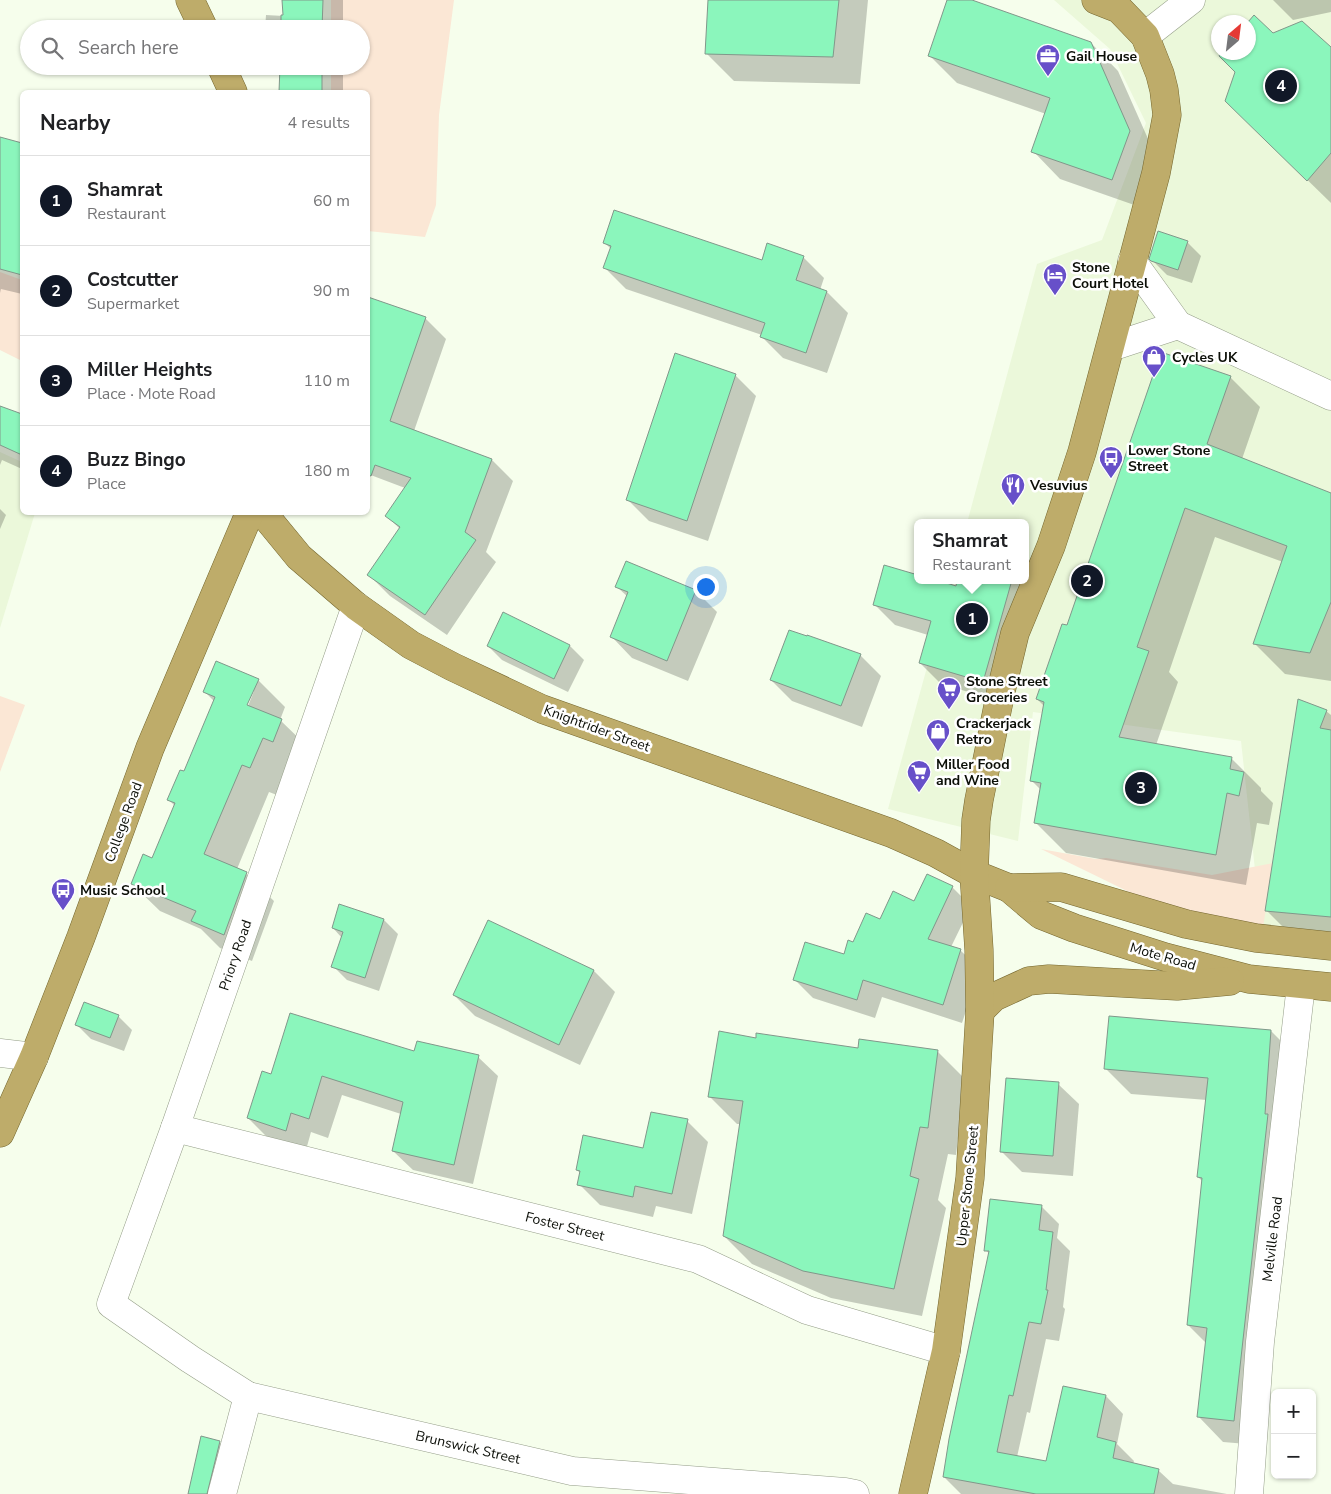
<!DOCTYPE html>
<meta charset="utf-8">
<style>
:root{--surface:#fff;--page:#f2f2f2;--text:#202124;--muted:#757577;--line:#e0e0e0;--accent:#111827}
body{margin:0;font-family:"Nunito Sans",sans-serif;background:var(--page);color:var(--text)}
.controls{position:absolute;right:15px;bottom:15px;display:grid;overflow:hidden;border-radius:8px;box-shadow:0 1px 4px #0004}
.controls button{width:45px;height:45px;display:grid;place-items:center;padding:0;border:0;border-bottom:1px solid var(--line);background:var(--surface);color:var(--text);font:25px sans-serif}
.compass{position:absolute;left:1211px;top:15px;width:45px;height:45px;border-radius:50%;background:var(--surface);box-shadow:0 1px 4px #0004;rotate:28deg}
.you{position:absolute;left:705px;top:586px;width:18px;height:18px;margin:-12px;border:4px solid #fff;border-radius:50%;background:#1a73e8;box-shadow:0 0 0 8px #1a73e833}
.badge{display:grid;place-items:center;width:32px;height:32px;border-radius:50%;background:var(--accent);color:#fff;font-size:16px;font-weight:700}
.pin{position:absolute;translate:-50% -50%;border:2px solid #fff;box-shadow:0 1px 5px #0006}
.popup{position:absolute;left:914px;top:519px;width:115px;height:65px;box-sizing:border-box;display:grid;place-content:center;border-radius:8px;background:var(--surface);filter:drop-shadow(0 1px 4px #0005);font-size:16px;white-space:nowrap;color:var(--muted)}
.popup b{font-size:19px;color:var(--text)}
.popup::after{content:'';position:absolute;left:50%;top:100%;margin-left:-10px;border:10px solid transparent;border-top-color:var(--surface)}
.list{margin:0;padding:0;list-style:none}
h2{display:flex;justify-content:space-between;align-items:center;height:65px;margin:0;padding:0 20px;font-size:21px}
h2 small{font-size:16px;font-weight:400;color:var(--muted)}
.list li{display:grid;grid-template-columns:32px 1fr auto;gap:15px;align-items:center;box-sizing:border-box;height:90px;padding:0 20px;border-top:1px solid var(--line)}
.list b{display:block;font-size:19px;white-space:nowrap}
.list p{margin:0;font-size:16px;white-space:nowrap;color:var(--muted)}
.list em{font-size:16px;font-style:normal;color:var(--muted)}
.icon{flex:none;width:28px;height:28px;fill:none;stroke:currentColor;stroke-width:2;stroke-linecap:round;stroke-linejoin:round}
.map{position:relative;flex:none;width:1331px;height:1494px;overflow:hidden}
.search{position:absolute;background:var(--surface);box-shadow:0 1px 4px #0004;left:20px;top:20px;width:350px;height:55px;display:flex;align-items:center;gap:12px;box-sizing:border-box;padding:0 18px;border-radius:28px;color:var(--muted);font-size:19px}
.panel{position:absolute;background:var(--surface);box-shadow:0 1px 4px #0004;left:20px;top:90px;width:350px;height:425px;border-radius:8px}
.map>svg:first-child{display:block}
.built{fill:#ebf8da;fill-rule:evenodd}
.green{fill:#fbe7d5}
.shadow{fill:#0003;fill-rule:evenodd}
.building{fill:#8bf6bc;stroke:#81978a}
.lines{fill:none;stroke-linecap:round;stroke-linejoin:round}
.minor-casing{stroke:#949d88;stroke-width:29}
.trunk-casing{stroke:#75672f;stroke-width:29}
.minor{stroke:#fff;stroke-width:28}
.trunk{stroke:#beac6a;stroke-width:28}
.labels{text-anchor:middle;stroke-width:5;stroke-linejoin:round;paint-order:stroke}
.poi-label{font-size:14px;font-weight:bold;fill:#0b0e07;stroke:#fff;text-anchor:start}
.street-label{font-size:14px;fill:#0b0e07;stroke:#fff}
</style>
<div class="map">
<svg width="1331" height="1494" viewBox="0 0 1331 1494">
<rect width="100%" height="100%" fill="#f6feec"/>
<g class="built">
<path d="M 1054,0 L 1331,0 L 1331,931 L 1262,934 L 1241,741 L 1033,712 L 1018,841 L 888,809 L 951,580 L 1026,580 L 1026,523 L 967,523 L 1037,264 L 1102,240 L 1146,123 L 1110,49 ZM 1218,22 L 1248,22 L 1248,52 L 1218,52 Z"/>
<polygon points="0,452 22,462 22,512 35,513 0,628"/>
</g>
<g class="green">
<polygon points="331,0 454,0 439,115 436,205 425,237 368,231 368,92 331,92 331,66 361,66 361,29 331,29"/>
<polygon points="0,272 22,280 22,361 0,350"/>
<polygon points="0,696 25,705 0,772"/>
<polygon points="1041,849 1096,859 1106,858 1212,875 1273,863 1262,934 1164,909"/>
</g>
<g class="shadow">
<polygon points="284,0 343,0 343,29 265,29 266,15 284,16"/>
<polygon points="709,0 868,0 860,84 734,81 707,54"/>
<polygon points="949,0 968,0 1091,43 1118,71 1157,159 1140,207 1060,179 1033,151 1046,114 957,83 929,55"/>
<polygon points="1273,0 1331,0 1331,12 1293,20"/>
<polygon points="1273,34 1331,49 1331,203 1254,128 1248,52"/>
<polygon points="281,66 343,66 343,92 280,92"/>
<polygon points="0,139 22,145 22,294 1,289 0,293"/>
<polygon points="604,242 763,261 803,257 824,278 820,290 827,292 848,313 827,373 783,358 762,337 762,335 626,289 605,268 611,249"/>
<polygon points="1187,242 1201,256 1192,283 1167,275 1152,260"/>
<polygon points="371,299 425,318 446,339 414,431 492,460 513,481 486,552 496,562 447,635 390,596 369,575 400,529 387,516 405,488 368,474 368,309"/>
<polygon points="735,375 756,396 708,541 649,521 628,500"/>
<polygon points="1230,377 1260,407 1242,459 1331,494 1331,681 1285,674 1255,644 1283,562 1215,537 1169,672 1178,682 1156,745 1231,758 1261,788 1261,791 1273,803 1269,825 1257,823 1246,885 1066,853 1036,823 1041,790 1032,781 1045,707 1037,699 1068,627"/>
<polygon points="0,407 22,416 22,469 2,460 0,465"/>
<polygon points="0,509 6,515 0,529"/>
<polygon points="627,563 696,591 717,612 688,681 632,658 612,637 628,597 617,587"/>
<polygon points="885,567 918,576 918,580 956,587 958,580 1026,580 1003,702 941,684 920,663 928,635 895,625 874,604"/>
<polygon points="504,614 570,646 584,660 568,692 502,660 488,646"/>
<polygon points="860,655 881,676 862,727 792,701 771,680"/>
<path d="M 258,680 L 285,707 L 280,720 L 309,748 L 277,795 L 269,792 L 237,869 L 246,874 L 274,901 L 252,961 L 220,948 L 201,929 L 160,911 L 132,884 L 153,859 L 175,806 L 169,800 L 184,773 L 215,702 L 205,692 ZM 252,691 L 254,691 L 246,711 L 244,710 Z"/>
<polygon points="1299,701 1326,711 1331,715 1331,942 1294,938 1267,911"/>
<polygon points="952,887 971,906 951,947 961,951 980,969 962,1023 882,997 875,1018 813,998 794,979 844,956 854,943 880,921 915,902"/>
<polygon points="384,920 398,934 379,991 347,980 333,966 342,938 333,928"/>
<polygon points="488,922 594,971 615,992 580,1065 475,1016 454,995"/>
<polygon points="118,1016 132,1030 124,1051 91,1039 77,1025"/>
<polygon points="1271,1031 1296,1056 1259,1445 1223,1442 1198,1416 1206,1343 1188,1325 1202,1181 1198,1177 1207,1100 1131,1094 1106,1069"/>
<polygon points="757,1040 859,1050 937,1051 965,1079 956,1155 948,1154 938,1200 946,1208 922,1316 831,1298 752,1264 724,1236 741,1124 737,1124 709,1096"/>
<polygon points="415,1053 478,1057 498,1076 473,1184 413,1170 393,1151 401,1114 342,1095 328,1138 311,1132 306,1150 268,1138 248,1118 272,1076"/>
<polygon points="1058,1084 1079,1104 1073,1176 1022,1172 1001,1151"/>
<polygon points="687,1121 708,1142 692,1214 656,1206 653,1217 600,1205 579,1184 581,1174 577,1170 644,1150"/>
<polygon points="1041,1206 1059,1224 1057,1238 1070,1251 1063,1307 1065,1309 1059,1341 1046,1339 1030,1413 1027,1412 1017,1457 1047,1463 1106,1396 1123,1414 1117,1444 1134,1461 1133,1464 1159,1471 1173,1484 1227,1494 961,1494 944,1477 990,1254 985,1250"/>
<polygon points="219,1442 240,1463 232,1494 189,1494"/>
</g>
<g class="building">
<polygon points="282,0 323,0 322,29 281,29 281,15 283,15"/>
<polygon points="708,0 839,0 833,57 705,54"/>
<polygon points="947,0 972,0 1091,42 1130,131 1112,180 1031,152 1050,98 928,56"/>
<polygon points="1254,15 1273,33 1302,21 1331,47 1331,153 1307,181 1225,101 1235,72 1219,56 1221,52 1248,52 1248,22"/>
<polygon points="280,66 322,66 322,92 279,92"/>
<polygon points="0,137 22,143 22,275 0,269"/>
<polygon points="614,210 762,260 767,243 804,256 796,280 827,291 806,353 760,337 765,323 603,268 611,246 603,243"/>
<polygon points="1158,231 1188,241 1178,270 1151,261 1149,259"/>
<polygon points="368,297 426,317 390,421 492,459 465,532 476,540 425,615 367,575 400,527 385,516 411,478 375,465 371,476 368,475"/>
<polygon points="1161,352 1231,376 1207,444 1331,493 1331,602 1310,653 1253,644 1287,546 1185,508 1137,647 1149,651 1119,737 1232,757 1230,769 1244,772 1239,796 1227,793 1216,855 1034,823 1041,783 1030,781 1044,702 1036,699 1062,624 1067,625"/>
<polygon points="675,353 736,374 687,521 626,500"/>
<polygon points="0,406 22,414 22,455 0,445"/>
<polygon points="626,561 696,590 667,661 610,637 628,592 615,587"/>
<polygon points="884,565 918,575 918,580 937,580 956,586 957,580 1012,580 983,682 919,663 931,621 873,605"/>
<polygon points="503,612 570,645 554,679 487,646"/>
<polygon points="789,630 807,636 807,635 861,654 841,706 770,680"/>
<polygon points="216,661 259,679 247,705 282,719 273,742 263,738 250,768 242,765 204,854 247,872 224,935 191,921 196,911 131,884 143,854 152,858 175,803 167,800 180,770 184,771 215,697 203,692"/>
<polygon points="1298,699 1327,710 1320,728 1331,730 1331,917 1265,911"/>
<polygon points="927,874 953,886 928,939 961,949 943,1005 863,980 857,1000 793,980 805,942 844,954 848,940 853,942 866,913 880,919 893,891 914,901"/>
<polygon points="339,904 384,919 365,978 331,967 343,932 332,928"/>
<polygon points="488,920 594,970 559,1045 453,995"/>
<polygon points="84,1002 119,1015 110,1038 75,1025"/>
<polygon points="290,1013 414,1051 417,1041 479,1055 454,1165 392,1151 403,1102 322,1076 309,1119 291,1113 286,1131 247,1118 262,1071 271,1074"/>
<polygon points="1109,1016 1271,1030 1265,1114 1268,1114 1234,1421 1197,1417 1207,1328 1187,1325 1202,1178 1197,1177 1208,1078 1104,1069"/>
<polygon points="719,1031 756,1038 756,1033 858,1048 859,1039 938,1050 928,1128 920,1127 910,1176 919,1179 894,1289 803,1271 723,1236 743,1101 708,1097"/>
<polygon points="1006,1078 1059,1082 1053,1156 1000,1152"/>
<polygon points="651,1112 688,1119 672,1194 635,1186 633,1197 577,1185 580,1171 576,1170 583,1135 643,1148"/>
<polygon points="990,1199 1042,1205 1039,1230 1053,1232 1046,1290 1048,1290 1041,1324 1029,1322 1013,1396 1009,1395 997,1452 1046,1461 1063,1386 1106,1395 1097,1437 1116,1442 1113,1458 1159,1469 1154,1494 1036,1494 943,1477 949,1439 989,1251 984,1251"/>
<polygon points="201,1436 220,1441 207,1494 188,1494"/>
</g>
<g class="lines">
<g class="minor-casing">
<g id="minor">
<polyline points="1145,36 1191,0"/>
<polyline points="1132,261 1178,325 1331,396"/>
<polyline points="1111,347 1178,325"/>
<polyline points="356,606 175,1128 111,1304 190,1359 248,1396 572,1471 845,1492 855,1494"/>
<polyline points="0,1053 34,1057"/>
<polyline points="175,1128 698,1259 807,1310 946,1351"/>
<polyline points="222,1494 248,1396"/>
<polyline points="1249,1494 1260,1342 1301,985"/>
</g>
</g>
<g class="trunk-casing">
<g id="trunk">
<polyline points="190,0 204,29"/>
<polyline points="221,66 233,92"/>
<polyline points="262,512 299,557 356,606 411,645 453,667 542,709 891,833 936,853 974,874 1009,888 1041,915 1074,928 1165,957 1249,979 1331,987"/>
<polyline points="1009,888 1061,887 1186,924 1256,938 1331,946"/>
<polyline points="980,1011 994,997 1029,981 1049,979 1177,986 1230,981"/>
<polyline points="0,1133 34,1057 81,937 150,748 250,512"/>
<polyline points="913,1494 946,1351 970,1178 980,1011 979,950 974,874 976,820 979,800 1001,691 1015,633 1051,546 1082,452 1156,173 1167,115 1164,90 1160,74 1145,36 1119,9 1096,0"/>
</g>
</g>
<use href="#minor" class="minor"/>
<use href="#trunk" class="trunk"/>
</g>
<defs>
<g id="office-pin" transform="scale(1.25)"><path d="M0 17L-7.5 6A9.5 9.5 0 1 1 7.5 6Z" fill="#6750c9" stroke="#fff"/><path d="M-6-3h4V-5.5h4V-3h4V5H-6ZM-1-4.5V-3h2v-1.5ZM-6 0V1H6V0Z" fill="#fff"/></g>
<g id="hotel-pin" transform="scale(1.25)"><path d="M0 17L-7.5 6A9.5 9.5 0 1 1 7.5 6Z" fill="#6750c9" stroke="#fff"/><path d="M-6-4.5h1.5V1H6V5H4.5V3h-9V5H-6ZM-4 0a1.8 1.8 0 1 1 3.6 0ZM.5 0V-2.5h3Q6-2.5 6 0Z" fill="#fff"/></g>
<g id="shop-pin" transform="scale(1.25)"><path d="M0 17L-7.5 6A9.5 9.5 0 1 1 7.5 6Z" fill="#6750c9" stroke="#fff"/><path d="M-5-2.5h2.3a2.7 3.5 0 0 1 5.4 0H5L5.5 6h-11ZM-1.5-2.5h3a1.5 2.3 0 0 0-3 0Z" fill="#fff"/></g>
<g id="bus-pin" transform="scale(1.25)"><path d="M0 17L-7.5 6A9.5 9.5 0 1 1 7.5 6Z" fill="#6750c9" stroke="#fff"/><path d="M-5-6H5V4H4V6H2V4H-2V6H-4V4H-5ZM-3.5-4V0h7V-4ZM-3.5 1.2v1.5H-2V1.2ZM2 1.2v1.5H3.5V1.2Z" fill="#fff"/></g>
<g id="restaurant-pin" transform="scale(1.25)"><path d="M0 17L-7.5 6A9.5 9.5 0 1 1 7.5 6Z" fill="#6750c9" stroke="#fff"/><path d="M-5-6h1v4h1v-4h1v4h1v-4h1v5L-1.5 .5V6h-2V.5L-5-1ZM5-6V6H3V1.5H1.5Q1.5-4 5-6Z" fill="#fff"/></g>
<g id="supermarket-pin" transform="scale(1.25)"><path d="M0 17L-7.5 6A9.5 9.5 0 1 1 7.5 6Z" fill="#6750c9" stroke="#fff"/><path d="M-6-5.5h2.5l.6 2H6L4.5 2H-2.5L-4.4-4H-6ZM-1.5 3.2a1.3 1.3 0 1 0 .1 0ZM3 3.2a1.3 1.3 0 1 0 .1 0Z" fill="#fff"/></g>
</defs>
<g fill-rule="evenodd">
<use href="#office-pin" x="1048" y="56"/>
<use href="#hotel-pin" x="1055" y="275"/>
<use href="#shop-pin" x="1154" y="357"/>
<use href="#bus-pin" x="1111" y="458"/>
<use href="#restaurant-pin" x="1013" y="485"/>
<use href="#supermarket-pin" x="949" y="689"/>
<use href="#shop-pin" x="938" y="731"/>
<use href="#supermarket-pin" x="919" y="772"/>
<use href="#bus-pin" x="63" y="890"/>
</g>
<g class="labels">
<g class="poi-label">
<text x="1066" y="61">Gail House</text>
<text x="1072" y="272">Stone<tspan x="1072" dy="16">Court Hotel</tspan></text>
<text x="1172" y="362">Cycles UK</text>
<text x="1128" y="455">Lower Stone<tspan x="1128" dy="16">Street</tspan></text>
<text x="1030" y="490">Vesuvius</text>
<text x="966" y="686">Stone Street<tspan x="966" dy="16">Groceries</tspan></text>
<text x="956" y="728">Crackerjack<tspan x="956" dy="16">Retro</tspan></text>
<text x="936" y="769">Miller Food<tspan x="936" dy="16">and Wine</tspan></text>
<text x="80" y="895">Music School</text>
</g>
<g class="street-label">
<text transform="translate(597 728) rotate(20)" y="5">Knightrider Street</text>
<text transform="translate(123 822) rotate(-70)" y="5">College Road</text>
<text transform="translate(235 955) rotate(-71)" y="5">Priory Road</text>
<text transform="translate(1163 956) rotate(16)" y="5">Mote Road</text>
<text transform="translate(967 1186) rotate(-84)" y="5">Upper Stone Street</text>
<text transform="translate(565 1226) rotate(14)" y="5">Foster Street</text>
<text transform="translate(1272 1239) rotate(-83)" y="5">Melville Road</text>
<text transform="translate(468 1447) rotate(13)" y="5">Brunswick Street</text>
</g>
</g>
</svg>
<div class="controls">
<button>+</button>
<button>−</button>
</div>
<svg class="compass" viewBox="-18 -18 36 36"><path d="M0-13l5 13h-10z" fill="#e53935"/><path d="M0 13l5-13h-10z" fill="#757577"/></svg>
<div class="you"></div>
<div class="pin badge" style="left:972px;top:619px">1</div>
<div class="popup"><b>Shamrat</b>Restaurant</div>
<div class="pin badge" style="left:1087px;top:581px">2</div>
<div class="pin badge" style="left:1141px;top:788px">3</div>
<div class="pin badge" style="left:1281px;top:86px">4</div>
<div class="search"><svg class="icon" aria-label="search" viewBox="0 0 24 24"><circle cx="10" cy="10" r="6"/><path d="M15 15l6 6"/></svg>Search here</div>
<section class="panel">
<h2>Nearby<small>4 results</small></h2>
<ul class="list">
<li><span class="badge">1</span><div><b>Shamrat</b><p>Restaurant</p></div><em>60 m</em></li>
<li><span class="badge">2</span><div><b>Costcutter</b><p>Supermarket</p></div><em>90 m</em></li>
<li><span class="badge">3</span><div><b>Miller Heights</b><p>Place · Mote Road</p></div><em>110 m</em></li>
<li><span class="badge">4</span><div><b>Buzz Bingo</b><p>Place</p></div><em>180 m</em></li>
</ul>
</section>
</div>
